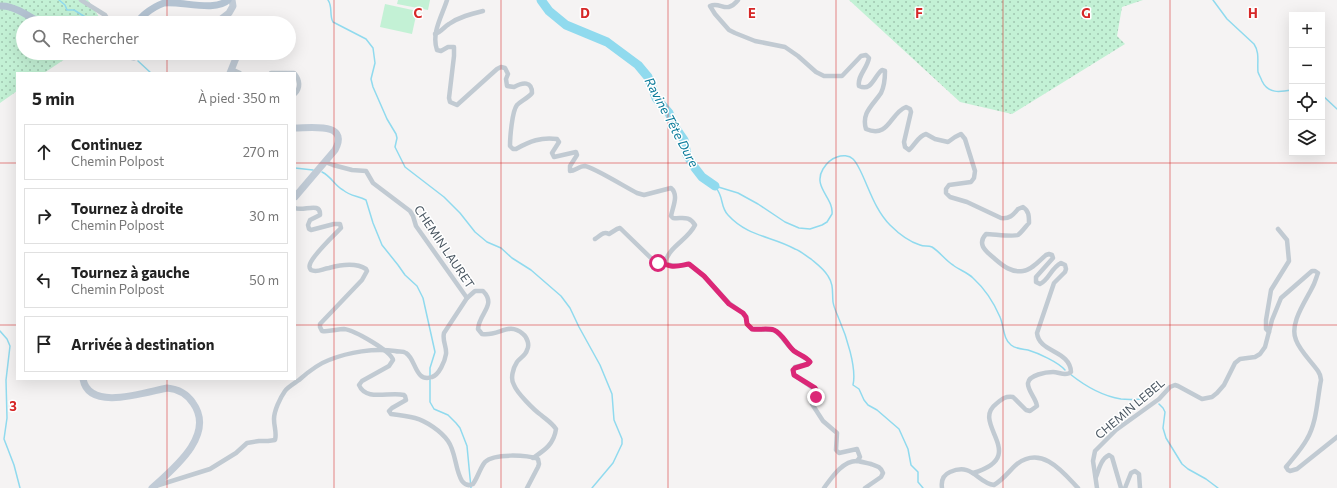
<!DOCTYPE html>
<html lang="fr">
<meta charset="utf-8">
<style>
:root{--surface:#fff;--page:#f2f2f2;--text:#222;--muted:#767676;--line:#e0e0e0}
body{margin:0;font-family:Commissioner,sans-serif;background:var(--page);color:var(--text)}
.controls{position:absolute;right:12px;top:12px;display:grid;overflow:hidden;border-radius:0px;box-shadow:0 4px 16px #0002}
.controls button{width:36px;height:36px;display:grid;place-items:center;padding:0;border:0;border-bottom:1px solid var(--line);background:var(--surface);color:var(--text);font:20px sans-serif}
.stop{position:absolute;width:12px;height:12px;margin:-9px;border:3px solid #db2777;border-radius:50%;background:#fff}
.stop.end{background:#db2777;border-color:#fff;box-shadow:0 1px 4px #0008}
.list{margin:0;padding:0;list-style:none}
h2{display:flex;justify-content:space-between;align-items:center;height:52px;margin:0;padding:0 16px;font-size:17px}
h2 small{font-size:13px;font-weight:400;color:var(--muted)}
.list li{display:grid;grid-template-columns:26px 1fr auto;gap:12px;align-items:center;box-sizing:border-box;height:56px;margin:0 8px 8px;padding:0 8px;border:1px solid var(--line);border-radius:0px}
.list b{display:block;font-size:15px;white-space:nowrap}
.list p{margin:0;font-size:13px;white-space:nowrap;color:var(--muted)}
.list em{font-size:13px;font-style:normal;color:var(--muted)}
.icon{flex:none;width:22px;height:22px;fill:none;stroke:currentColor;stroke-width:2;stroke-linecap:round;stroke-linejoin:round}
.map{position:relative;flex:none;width:1337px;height:488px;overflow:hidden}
.search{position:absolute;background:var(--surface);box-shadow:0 4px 16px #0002;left:16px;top:16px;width:280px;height:44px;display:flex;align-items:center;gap:10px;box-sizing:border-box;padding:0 14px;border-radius:22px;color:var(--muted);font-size:15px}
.panel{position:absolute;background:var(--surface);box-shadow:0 4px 16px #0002;left:16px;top:72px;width:280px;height:308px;border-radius:0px}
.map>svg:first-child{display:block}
.green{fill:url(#green-dots)}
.pitch{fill:#c3f1d5}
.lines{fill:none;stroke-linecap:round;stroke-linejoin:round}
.stream{stroke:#90daee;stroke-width:1.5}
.river{stroke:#90daee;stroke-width:9}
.minor{stroke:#c1cad2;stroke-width:4.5}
.secondary{stroke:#c1cbd6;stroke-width:7}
.primary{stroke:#b3c2d1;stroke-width:7}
.route{stroke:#db2777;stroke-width:5}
.grid{fill:none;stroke:#d62828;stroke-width:1;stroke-opacity:0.55}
.labels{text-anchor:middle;stroke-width:3;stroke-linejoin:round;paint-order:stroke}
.street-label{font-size:12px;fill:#4a5661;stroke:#fff}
.water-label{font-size:13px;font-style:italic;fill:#0c7c9b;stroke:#fff}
.grid-label{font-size:13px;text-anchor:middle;font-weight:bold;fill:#d62828;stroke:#fff;stroke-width:3;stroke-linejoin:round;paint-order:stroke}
</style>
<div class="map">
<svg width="1337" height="488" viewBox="0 0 1337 488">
<defs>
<pattern id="green-dots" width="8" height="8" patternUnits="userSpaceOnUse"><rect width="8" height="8" fill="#c3f1d5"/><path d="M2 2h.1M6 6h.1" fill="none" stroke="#a0c6b0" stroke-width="1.8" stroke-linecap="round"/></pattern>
</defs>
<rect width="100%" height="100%" fill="#f5f3f3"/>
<g class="green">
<polygon points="0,0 88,0 103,23 23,23 23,53 74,53 44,73 17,73 17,91 0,103"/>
<polygon points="849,0 1143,0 1122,7 1117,36 1125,44 1012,114 960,102"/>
</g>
<g class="pitch">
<polygon points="398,0 430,0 428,10 397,4"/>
<polygon points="385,4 417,11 412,34 380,27"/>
</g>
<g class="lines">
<g class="stream">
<polyline points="59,0 65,5 67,10 74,10 95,23"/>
<path d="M 328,0 C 333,7 329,15 333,22 L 366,39 L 373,48 L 375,63 L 371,79 L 373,87 L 387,119 L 396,134 L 397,138 L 395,147 L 405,167 L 444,197 L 460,213 L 475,232 L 487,242 L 501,248 L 512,258 L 531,270 L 561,296 L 570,308 L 579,327 L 600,365 L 612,394 L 614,420 L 622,439 L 622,444 L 613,463 L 592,488"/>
<path d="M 1213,0 L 1227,19 L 1254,44 C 1260,53 1257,62 1258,72 C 1259,75 1261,78 1262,81 C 1268,94 1280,92 1292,90"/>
<polyline points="138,61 151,73"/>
<polyline points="1322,95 1337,109"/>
<polyline points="295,168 313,170"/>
<path d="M 322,172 C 332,177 334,185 343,190 C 350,196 358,196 366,200 L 373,223 L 382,245 L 398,265 L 405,275 L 417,286 L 423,298 L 435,352 L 430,368 L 430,402 L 434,409 L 448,415 L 456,423 L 460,428 L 467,446 L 471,488"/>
<path d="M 715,186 L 738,193 L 758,204 L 785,222 L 799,228 L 810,229 L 822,225 L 827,222 L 832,214 C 834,198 812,187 823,169 C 826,164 831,159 837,157 C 842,155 849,155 853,159 C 856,162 858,166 860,170 C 869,188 875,210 890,225 C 898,233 910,242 920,245 C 924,247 928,245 932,247 C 940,252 945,260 953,265 C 959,270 967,272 973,278 C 984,288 994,303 1000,317 C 1004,326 1003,339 1011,345 C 1016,349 1022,349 1028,350 C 1038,353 1058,362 1065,370"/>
<path d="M 716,188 C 724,197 720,207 728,215 C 748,237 772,236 795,249 C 801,251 806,256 811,259 C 817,264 824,269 828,276 C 834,285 832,292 833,302 C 834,308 837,314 839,319 C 846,335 857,368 853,385 L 859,389 L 864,400 L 868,405 L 877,410 L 899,429 L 908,449 L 911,465 L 918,472 L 918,482 L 923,488"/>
<polyline points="0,331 7,339 10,346 6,380 7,418 4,439 14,465 20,488"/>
<path d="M 1070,374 C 1085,386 1102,396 1121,399 C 1130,400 1139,399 1147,399"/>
<polyline points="1159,404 1163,408 1165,412 1163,428 1166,438 1182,464 1188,469 1206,479 1218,488"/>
</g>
<polyline class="river" points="541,0 549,11 566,25 607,42 638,65 648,77 656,98 669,113 675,127 684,140 687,155 695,168 702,177 715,186"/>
<g class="minor">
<polyline points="81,0 105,15 108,20 107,23"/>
<path d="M 447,0 C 442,16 431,33 437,50 L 441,51 L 448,47 L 454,47 L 454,56 L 449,98 L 450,102 L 457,105 L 497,69 L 501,67 L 505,68 L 508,74 L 506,79 L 507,86 L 514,87 C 523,82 532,81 532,93 C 528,98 521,101 517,105 C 512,111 510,138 510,146 L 513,149 L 516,149 C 530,141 541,137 557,139 L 559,142 L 552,153 L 554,157 L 576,152 L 577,155 L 570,166 L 570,171 C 575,171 579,166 585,166 C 593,167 627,188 637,193 L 644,195 L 671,188 C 679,195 673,206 671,216 L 673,218 C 682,219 689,215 695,225 C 688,240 669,246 665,263 C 673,267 680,266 689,264 L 704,276 L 729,303 L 743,313 L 746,317 L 747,324 L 752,329 L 774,330 C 783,336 788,348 796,352 C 800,356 806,357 810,362 L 808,364 L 795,367 L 793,370 L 794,375 L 817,391 L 818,394 L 812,404 L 823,421 L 837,433 L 836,450 L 839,453 L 857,449 L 860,457 L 857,461"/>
<path d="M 738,0 C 726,15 721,1 710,6 L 715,14 L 729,30 L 735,33 L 755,41 L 785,47 L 798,56 L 816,72 L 824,76 L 842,76 L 861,56 L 866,55 L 869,58 C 867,69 857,76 859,86 C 872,92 874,76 882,70 L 885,71 C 885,78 884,87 881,93 C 873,105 861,113 866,129 C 889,139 890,113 906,107 L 910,109 L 911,112 L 904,142 L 905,147 L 909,150 C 915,145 918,136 926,134 L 935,139 L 948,142 L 955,137 L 961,134 L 965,139 L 975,171 L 974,178 L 971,182 L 949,185 L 946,189 L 946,193 L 950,197 L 967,202 L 1001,218 C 1010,219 1013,215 1018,209 L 1023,207 C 1029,211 1029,216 1029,223 C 1026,226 1022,232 1018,235 C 1013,237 993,234 986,234 C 976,245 987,252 995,259 C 1003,266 1012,273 1023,271 C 1032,270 1040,260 1046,255 L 1049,254 L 1052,255 L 1053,258 L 1036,277 L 1036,282 L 1040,284 C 1049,280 1051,268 1061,263 L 1065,265 L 1066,269 L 1065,272 L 1054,283 L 1037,333 C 1039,353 1070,350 1071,372 C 1070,373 1067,374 1065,374 C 1061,374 1057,372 1053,372 C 1046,372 1029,375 1028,383 C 1027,390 1036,398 1037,406 L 1030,411 L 1026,410 L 1013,397 C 1005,396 1002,399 996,404 C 970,424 1031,456 973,473"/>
<polyline points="33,18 46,19 60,23"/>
<path d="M 435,34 C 441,32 444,27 449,24 C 459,17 471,14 483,11"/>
<polyline points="231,69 240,73"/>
<polyline points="271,73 294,73"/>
<path d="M 295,74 C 300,80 301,88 295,94"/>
<polyline points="325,162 333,165 352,170 366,171 373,183 410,211 413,216 416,226 467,298"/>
<path d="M 295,208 C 303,212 321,201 320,215 L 310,220 L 308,225 L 309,229 L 311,230 L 334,224 L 340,224 L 341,228 C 333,236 313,255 310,264 C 309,268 309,267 311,270 C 317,273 322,269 329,268 C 340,265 355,262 366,269 L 367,271 L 362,280 L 320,324 L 320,327 L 322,331 C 330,332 337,329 344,329 C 354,330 391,351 393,360 L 389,366 L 362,381 L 359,385 C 366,402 390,391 404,395 L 405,396 L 406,400 L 392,408 L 389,411 L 391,414 C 399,415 407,416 415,418 C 426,421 441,431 448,441 C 456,452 455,470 462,481 C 465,485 469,486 473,484 C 478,477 480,468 485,462 C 494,453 527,455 538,459 L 539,464 L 538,467 L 527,488"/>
<path d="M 595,239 C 600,236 603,231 609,234 L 617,229 L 620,228 L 654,261 L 658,263 L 665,263"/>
<polyline points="1269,332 1266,329 1266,320 1271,290 1289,261 1287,240 1278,229"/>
<path d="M 1096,477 C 1099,469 1101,459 1109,455 L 1112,457 L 1121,488"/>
<path d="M 156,486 L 210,469 L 236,453 L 247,443 L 259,441 L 268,441 L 275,440 C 277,433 274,427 274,419 C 274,411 280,398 285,391 C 288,387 295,383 299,380 C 308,372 318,364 329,360 C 349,352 374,348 395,351 C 399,352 403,351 406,353 C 416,359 415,383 432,377 C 439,375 445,361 446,354 C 447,347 442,341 444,333 L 467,298 L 475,291 L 483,291 C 497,305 479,313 478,329 L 482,334 C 499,337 508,321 523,334 C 527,337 530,345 527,350 C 526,355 520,358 517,362 C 513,368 510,379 514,385 C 517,393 534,410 541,415 C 547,420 552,423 556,429 C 554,444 545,450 533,458"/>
<path d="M 824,488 C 832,477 843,460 858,461 C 862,462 867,463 871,464 C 877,466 881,467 883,473 L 881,477 L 865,488"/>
<path d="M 942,488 C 941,481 943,475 950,472 C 973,462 977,483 994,485 C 1004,479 1009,471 1017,464 C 1042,445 1063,472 1078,488"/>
<path d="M 1097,488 L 1093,461 L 1095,451 L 1116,430 L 1159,399 L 1170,387 L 1175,385 L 1178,386 L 1202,399 L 1212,397 L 1217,393 L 1224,385 L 1235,363 L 1240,359 L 1255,357 L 1260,354 L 1265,347 L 1272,320 L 1281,298 L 1312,271 L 1315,271 L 1318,273 C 1316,278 1315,283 1312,288 C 1305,302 1289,324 1296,340 C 1300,351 1311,361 1318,371 L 1320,375 L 1321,380 C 1317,400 1317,422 1307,439 C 1301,450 1293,458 1286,467 L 1288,470 L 1290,471 L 1297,469 L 1337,437"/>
<polyline points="1125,488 1131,473 1135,471 1139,474 1140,488"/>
</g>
<g class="secondary">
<polyline points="216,23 229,13 233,6 232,0"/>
<polyline points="230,73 238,53"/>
<path d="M 295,128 C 311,128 350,122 335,150 L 295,197"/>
<path d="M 83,379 C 89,412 146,392 167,388 C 178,389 187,394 193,403 C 216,435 173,469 152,488"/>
</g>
<g class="primary">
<path d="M 0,6 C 13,5 29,16 40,23"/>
<path d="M 137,23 C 139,19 142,17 145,14 C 150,10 158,5 164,3 C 181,1 216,12 228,0"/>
<polyline points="121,53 129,56 134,57 138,53"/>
</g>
</g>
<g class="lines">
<path class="route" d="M 658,263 C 665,263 665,265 671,266 C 677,267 683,265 689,264 L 704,276 L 729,304 L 743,313 L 746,317 L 747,324 L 752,329 C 759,330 768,328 774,330 C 783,334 787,345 794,351 C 799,355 806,356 810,362 L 808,364 L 795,368 L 793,370 L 794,375 L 815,388 C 818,392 818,393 816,397"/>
</g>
<path class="grid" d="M 167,0 L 167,23M 334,0 L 334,488M 501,0 L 501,488M 668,0 L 668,488M 836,0 L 836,488M 1003,0 L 1003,488M 1170,0 L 1170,488M 167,53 L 167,73M 0,163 L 17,163M 295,163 L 1337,163M 0,325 L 17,325M 295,325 L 1337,325M 167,379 L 167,488"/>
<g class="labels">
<g class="street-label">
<text transform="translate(444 247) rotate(56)" y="4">CHEMIN LAURET</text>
<text transform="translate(1130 409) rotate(-40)" y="4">CHEMIN LEBEL</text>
</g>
<g class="water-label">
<text transform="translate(672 122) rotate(62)" y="5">Ravine Tête Dure</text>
</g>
</g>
<g class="grid-label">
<text x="418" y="18">C</text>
<text x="585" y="18">D</text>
<text x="752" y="18">E</text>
<text x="919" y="18">F</text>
<text x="1086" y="18">G</text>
<text x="1253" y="18">H</text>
<text x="13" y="411">3</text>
</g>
</svg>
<div class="controls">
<button>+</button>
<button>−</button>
<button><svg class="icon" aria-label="locate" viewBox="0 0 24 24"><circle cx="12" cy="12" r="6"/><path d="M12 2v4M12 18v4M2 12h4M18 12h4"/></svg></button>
<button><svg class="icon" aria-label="layers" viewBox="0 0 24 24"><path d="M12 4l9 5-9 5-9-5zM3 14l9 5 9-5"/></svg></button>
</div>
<div class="stop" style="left:658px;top:263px"></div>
<div class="stop end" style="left:816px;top:397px"></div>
<div class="search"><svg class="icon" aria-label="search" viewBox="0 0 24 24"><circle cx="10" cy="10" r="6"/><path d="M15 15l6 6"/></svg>Rechercher</div>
<section class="panel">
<h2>5 min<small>À pied · 350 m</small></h2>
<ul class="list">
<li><svg class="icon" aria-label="ahead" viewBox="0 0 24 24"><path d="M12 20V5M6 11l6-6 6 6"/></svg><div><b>Continuez</b><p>Chemin Polpost</p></div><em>270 m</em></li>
<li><svg class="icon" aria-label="right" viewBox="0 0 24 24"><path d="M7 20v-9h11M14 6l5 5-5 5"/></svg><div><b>Tournez à droite</b><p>Chemin Polpost</p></div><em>30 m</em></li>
<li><svg class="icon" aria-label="left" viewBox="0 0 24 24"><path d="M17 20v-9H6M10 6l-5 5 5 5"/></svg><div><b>Tournez à gauche</b><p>Chemin Polpost</p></div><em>50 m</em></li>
<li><svg class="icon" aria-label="arrive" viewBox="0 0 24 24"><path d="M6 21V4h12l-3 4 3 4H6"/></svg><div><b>Arrivée à destination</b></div></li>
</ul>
</section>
</div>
